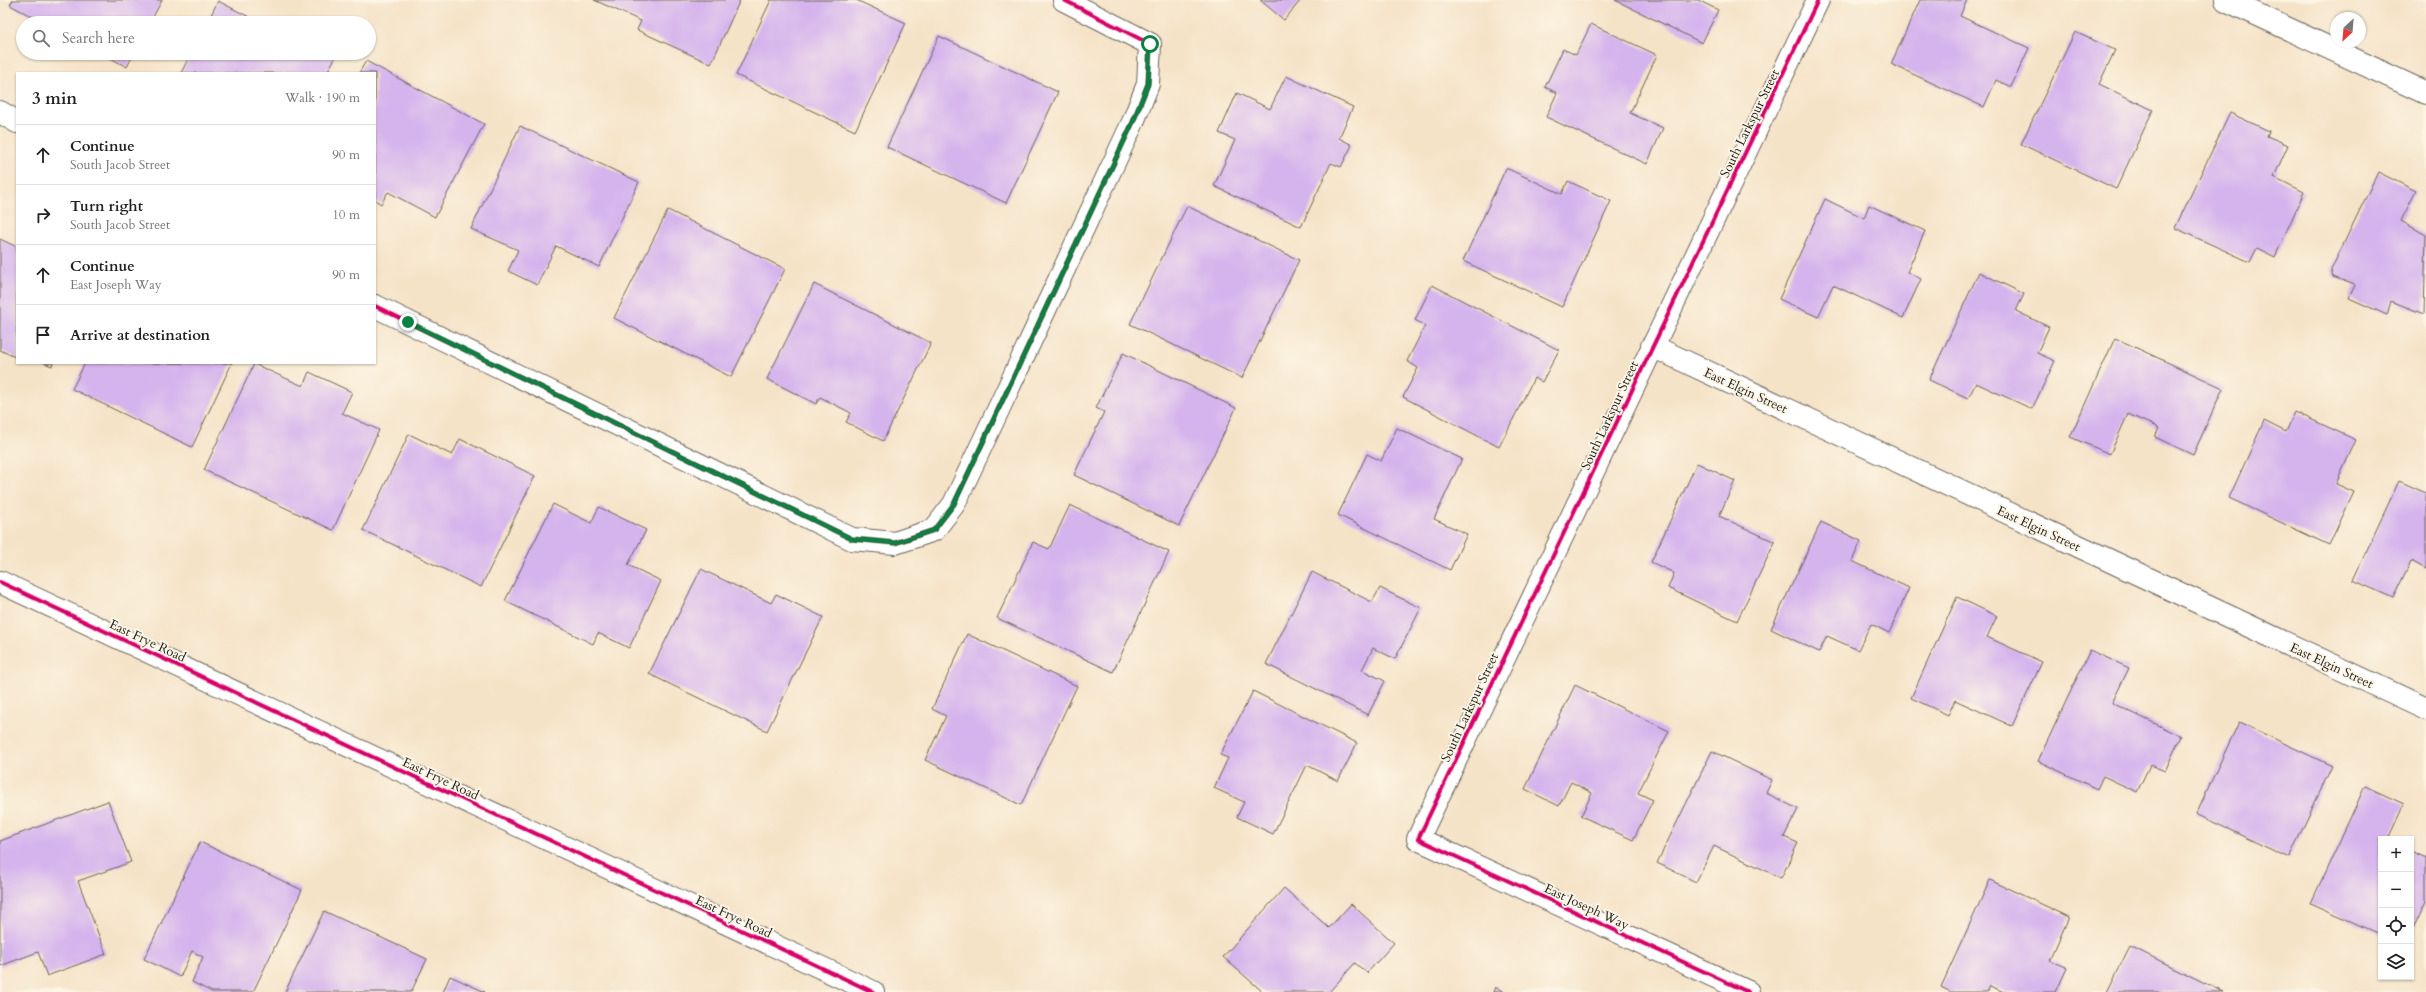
<!DOCTYPE html>
<meta charset="utf-8">
<style>
:root{--surface:#fff;--page:#f2f2f2;--text:#222;--muted:#767676;--line:#e0e0e0}
body{margin:0;font-family:Cardo,serif;background:var(--page);color:var(--text)}
.controls{position:absolute;right:12px;bottom:12px;display:grid;overflow:hidden;border-radius:0px;box-shadow:0 1px 3px #0004}
.controls button{width:36px;height:36px;display:grid;place-items:center;padding:0;border:0;border-bottom:1px solid var(--line);background:var(--surface);color:var(--text);font:20px sans-serif}
.compass{position:absolute;left:2330px;top:12px;width:36px;height:36px;border-radius:50%;background:var(--surface);box-shadow:0 1px 3px #0004;rotate:206deg}
.stop{position:absolute;width:12px;height:12px;margin:-9px;border:3px solid #0b8043;border-radius:50%;background:#fff}
.stop.end{background:#0b8043;border-color:#fff;box-shadow:0 1px 4px #0008}
.list{margin:0;padding:0;list-style:none}
h2{display:flex;justify-content:space-between;align-items:center;height:52px;margin:0;padding:0 16px;font-size:17px}
h2 small{font-size:13px;font-weight:400;color:var(--muted)}
.list li{display:grid;grid-template-columns:26px 1fr auto;gap:12px;align-items:center;box-sizing:border-box;height:60px;padding:0 16px;border-top:1px solid var(--line)}
.list b{display:block;font-size:15px;white-space:nowrap}
.list p{margin:0;font-size:13px;white-space:nowrap;color:var(--muted)}
.list em{font-size:13px;font-style:normal;color:var(--muted)}
.icon{flex:none;width:22px;height:22px;fill:none;stroke:currentColor;stroke-width:2;stroke-linecap:round;stroke-linejoin:round}
.map{position:relative;flex:none;width:2426px;height:992px;overflow:hidden}
.search{position:absolute;background:var(--surface);box-shadow:0 1px 3px #0004;left:16px;top:16px;width:360px;height:44px;display:flex;align-items:center;gap:10px;box-sizing:border-box;padding:0 14px;border-radius:22px;color:var(--muted);font-size:15px}
.panel{position:absolute;background:var(--surface);box-shadow:0 1px 3px #0004;left:16px;top:72px;width:360px;height:292px;border-radius:0px}
.map>svg:first-child{display:block}
.building{fill:#d5b3ed}
.lines{fill:none;stroke-linecap:round;stroke-linejoin:round}
.minor-casing{stroke:#686258;stroke-width:24}
.minor{stroke:#fff;stroke-width:22}
.cycleway-casing{stroke:#fcf5e5;stroke-width:6}
.cycleway{stroke:#d6006c;stroke-width:4}
.route{stroke:#0b8043;stroke-width:5}
.labels{text-anchor:middle;stroke-width:4;stroke-linejoin:round;paint-order:stroke}
.street-label{font-size:13px;fill:#1c1c1c;stroke:#fcf5e5}
</style>
<div class="map">
<svg width="2426" height="992" viewBox="0 0 2426 992">
<rect width="100%" height="100%" fill="#fcf5e5"/>
<filter id="ink" filterUnits="userSpaceOnUse"><feTurbulence type="fractalNoise" baseFrequency=".025" numOctaves="2"/><feDisplacementMap in="SourceGraphic" scale="8" xChannelSelector="R" yChannelSelector="G"/><feConvolveMatrix kernelMatrix="1 2 1 2 8 2 1 2 1" color-interpolation-filters="sRGB"/></filter>
<filter id="wash" filterUnits="userSpaceOnUse"><feTurbulence type="fractalNoise" baseFrequency=".012" numOctaves="4" result="noise"/><feDisplacementMap in="SourceGraphic" scale="16" xChannelSelector="R" yChannelSelector="G"/><feGaussianBlur stdDeviation="0.9" result="paint"/><feColorMatrix in="noise" values="0 0 0 0 0 0 0 0 0 0 0 0 0 0 0 0 0 1.4 0 .05"/><feComposite in="paint" operator="in"/></filter>
<g filter="url(#wash)">
<rect width="100%" height="100%" fill="#f5e3c8"/>
<g id="blocks">
<g class="building">
<polygon points="13,0 162,0 150,23 44,23 10,5"/>
<polygon points="594,0 740,0 711,64 637,30 641,21"/>
<polygon points="771,0 856,0 906,23 855,131 736,75"/>
<polygon points="1260,0 1301,0 1284,20"/>
<polygon points="1615,0 1698,0 1718,10 1702,43"/>
<polygon points="1920,0 1967,0 1960,16 2029,48 2011,87 1996,80 1984,107 1891,64"/>
<polygon points="218,1 261,23 207,23"/>
<polygon points="1591,24 1657,55 1630,113 1663,128 1647,164 1546,117 1557,93 1545,87 1563,49 1576,55"/>
<polygon points="2075,32 2115,50 2099,84 2153,110 2116,189 2021,144"/>
<polygon points="939,36 1058,92 1006,203 887,147"/>
<polygon points="101,53 134,53 127,67"/>
<polygon points="191,53 326,53 335,58 327,73 181,73"/>
<polygon points="366,61 484,124 435,217 388,192 381,204 375,200 375,73 359,73"/>
<polygon points="1286,76 1353,107 1339,138 1352,145 1341,167 1331,163 1301,227 1214,186 1235,140 1219,133 1237,93 1270,109"/>
<polygon points="2230,113 2269,131 2267,136 2288,145 2274,177 2304,192 2275,257 2257,248 2250,262 2175,228"/>
<polygon points="520,126 639,182 599,267 556,246 537,285 508,271 518,250 471,229"/>
<polygon points="1506,168 1562,194 1568,181 1611,201 1562,307 1463,261"/>
<polygon points="2378,172 2416,191 2401,221 2426,235 2424,314 2391,301 2387,315 2349,298 2355,285 2333,277 2331,270"/>
<polygon points="1825,199 1864,218 1869,205 1925,231 1907,272 1921,279 1903,318 1833,285 1818,317 1779,299"/>
<polygon points="1187,206 1299,260 1242,378 1130,324"/>
<polygon points="668,210 785,269 731,377 614,318"/>
<polygon points="0,239 17,247 17,358 0,350"/>
<polygon points="1979,272 2024,294 2016,311 2049,327 2037,353 2055,361 2032,409 1976,383 1968,398 1929,380"/>
<polygon points="814,284 931,343 883,441 846,422 851,413 820,397 816,404 767,379"/>
<polygon points="1432,285 1559,350 1542,382 1534,378 1499,447 1403,397 1418,368 1407,361 1425,326 1415,320"/>
<polygon points="2115,338 2223,388 2193,455 2155,437 2159,428 2128,414 2110,454 2070,437"/>
<polygon points="1123,353 1236,408 1179,526 1074,475 1104,412 1096,408"/>
<polygon points="44,363 53,363 52,366"/>
<polygon points="85,363 232,363 192,447 72,389"/>
<polygon points="254,364 303,386 309,372 352,392 342,413 379,430 333,530 204,470"/>
<polygon points="2295,412 2356,440 2336,484 2354,492 2329,545 2229,498 2264,421 2286,432"/>
<polygon points="1397,428 1462,459 1434,519 1467,534 1450,570 1338,515 1367,454 1381,461"/>
<polygon points="409,434 452,455 460,439 535,476 481,587 363,530"/>
<polygon points="1697,463 1735,481 1719,516 1775,542 1737,621 1668,588 1674,573 1651,562"/>
<polygon points="2399,481 2426,493 2426,569 2411,561 2393,598 2353,580"/>
<polygon points="553,504 591,523 599,507 646,530 628,565 661,581 629,648 598,633 593,644 505,601"/>
<polygon points="1070,505 1169,552 1113,672 997,618 1033,542 1049,549"/>
<polygon points="1821,522 1861,541 1852,561 1909,588 1889,633 1871,624 1858,650 1827,636 1819,652 1771,629"/>
<polygon points="701,569 771,603 776,594 823,617 767,731 649,674"/>
<polygon points="1312,572 1372,602 1380,588 1421,608 1395,659 1373,648 1362,670 1385,681 1368,715 1266,664"/>
<polygon points="1957,597 1997,616 1987,637 2042,662 2012,726 1955,700 1948,715 1911,698"/>
<polygon points="967,634 1077,686 1021,805 925,760 946,716 932,709"/>
<polygon points="2090,650 2129,668 2112,703 2181,736 2165,771 2150,765 2137,792 2103,776 2097,789 2038,761"/>
<polygon points="1575,685 1669,731 1638,793 1653,800 1633,840 1581,816 1592,793 1571,782 1559,806 1525,789"/>
<polygon points="1253,691 1357,743 1338,781 1307,765 1273,834 1237,817 1244,802 1214,788 1228,758 1220,755"/>
<polygon points="2239,722 2332,766 2289,858 2196,814"/>
<polygon points="1712,751 1772,780 1766,793 1798,809 1784,837 1798,843 1781,878 1714,846 1696,882 1657,863"/>
<polygon points="2365,786 2404,804 2388,839 2381,839 2381,935 2311,903"/>
<polygon points="108,801 131,862 78,881 106,954 47,976 38,952 0,966 0,841"/>
<polygon points="200,842 302,890 253,992 212,992 192,982 203,957 192,951 180,977 144,959"/>
<polygon points="2411,851 2426,858 2426,901 2411,933"/>
<polygon points="1990,880 2069,917 2050,960 2067,968 2056,992 2004,992 1990,986 1987,992 1951,992 1941,987"/>
<polygon points="1284,888 1329,928 1351,904 1394,943 1367,973 1355,963 1329,992 1263,992 1223,957"/>
<polygon points="324,911 427,959 411,992 285,992"/>
<polygon points="2130,946 2223,992 2107,992"/>
<polygon points="450,976 485,992 443,992"/>
<polygon points="1495,987 1504,992 1493,992"/>
</g>
</g>
</g>
<g filter="url(#ink)">
<use href="#blocks" fill-opacity="0" stroke="#686258" stroke-width="1"/>
<g class="lines">
<g class="minor-casing">
<g id="minor">
<polyline points="2226,0 2426,93"/>
<polyline points="0,112 17,122"/>
<polyline points="375,306 852,539 895,543 934,530 954,504 1133,122 1148,84 1150,44 1064,0"/>
<polyline points="1652,346 2426,709"/>
<polyline points="0,582 873,992"/>
<polyline points="1748,992 1418,839 1818,0"/>
</g>
</g>
<use href="#minor" class="minor"/>
<g class="cycleway-casing">
<g id="cycleway">
<polyline points="375,306 852,539 895,543 934,530 954,504 1133,122 1148,84 1150,44 1064,0"/>
<polyline points="0,582 873,992"/>
<polyline points="1748,992 1418,839 1818,0"/>
</g>
</g>
<use href="#cycleway" class="cycleway"/>
</g>
</g>
<g class="lines" filter="url(#ink)">
<polyline class="route" points="408,322 852,539 895,543 934,530 954,504 1133,122 1148,84 1150,44"/>
</g>
<g class="labels">
<g class="street-label">
<text transform="translate(1749 123) rotate(-64)" y="5">South Larkspur Street</text>
<text transform="translate(1746 390) rotate(25)" y="5">East Elgin Street</text>
<text transform="translate(1609 415) rotate(-65)" y="5">South Larkspur Street</text>
<text transform="translate(2039 528) rotate(25)" y="5">East Elgin Street</text>
<text transform="translate(148 640) rotate(25)" y="5">East Frye Road</text>
<text transform="translate(2332 665) rotate(25)" y="5">East Elgin Street</text>
<text transform="translate(1469 707) rotate(-65)" y="5">South Larkspur Street</text>
<text transform="translate(441 778) rotate(25)" y="5">East Frye Road</text>
<text transform="translate(1587 906) rotate(25)" y="5">East Joseph Way</text>
<text transform="translate(734 916) rotate(25)" y="5">East Frye Road</text>
</g>
</g>
</svg>
<div class="controls">
<button>+</button>
<button>−</button>
<button><svg class="icon" aria-label="locate" viewBox="0 0 24 24"><circle cx="12" cy="12" r="6"/><path d="M12 2v4M12 18v4M2 12h4M18 12h4"/></svg></button>
<button><svg class="icon" aria-label="layers" viewBox="0 0 24 24"><path d="M12 4l9 5-9 5-9-5zM3 14l9 5 9-5"/></svg></button>
</div>
<svg class="compass" viewBox="-18 -18 36 36"><path d="M0-13l5 13h-10z" fill="#e53935"/><path d="M0 13l5-13h-10z" fill="#767676"/></svg>
<div class="stop" style="left:1150px;top:44px"></div>
<div class="stop end" style="left:408px;top:322px"></div>
<div class="search"><svg class="icon" aria-label="search" viewBox="0 0 24 24"><circle cx="10" cy="10" r="6"/><path d="M15 15l6 6"/></svg>Search here</div>
<section class="panel">
<h2>3 min<small>Walk · 190 m</small></h2>
<ul class="list">
<li><svg class="icon" aria-label="ahead" viewBox="0 0 24 24"><path d="M12 20V5M6 11l6-6 6 6"/></svg><div><b>Continue</b><p>South Jacob Street</p></div><em>90 m</em></li>
<li><svg class="icon" aria-label="right" viewBox="0 0 24 24"><path d="M7 20v-9h11M14 6l5 5-5 5"/></svg><div><b>Turn right</b><p>South Jacob Street</p></div><em>10 m</em></li>
<li><svg class="icon" aria-label="ahead" viewBox="0 0 24 24"><path d="M12 20V5M6 11l6-6 6 6"/></svg><div><b>Continue</b><p>East Joseph Way</p></div><em>90 m</em></li>
<li><svg class="icon" aria-label="arrive" viewBox="0 0 24 24"><path d="M6 21V4h12l-3 4 3 4H6"/></svg><div><b>Arrive at destination</b></div></li>
</ul>
</section>
</div>
